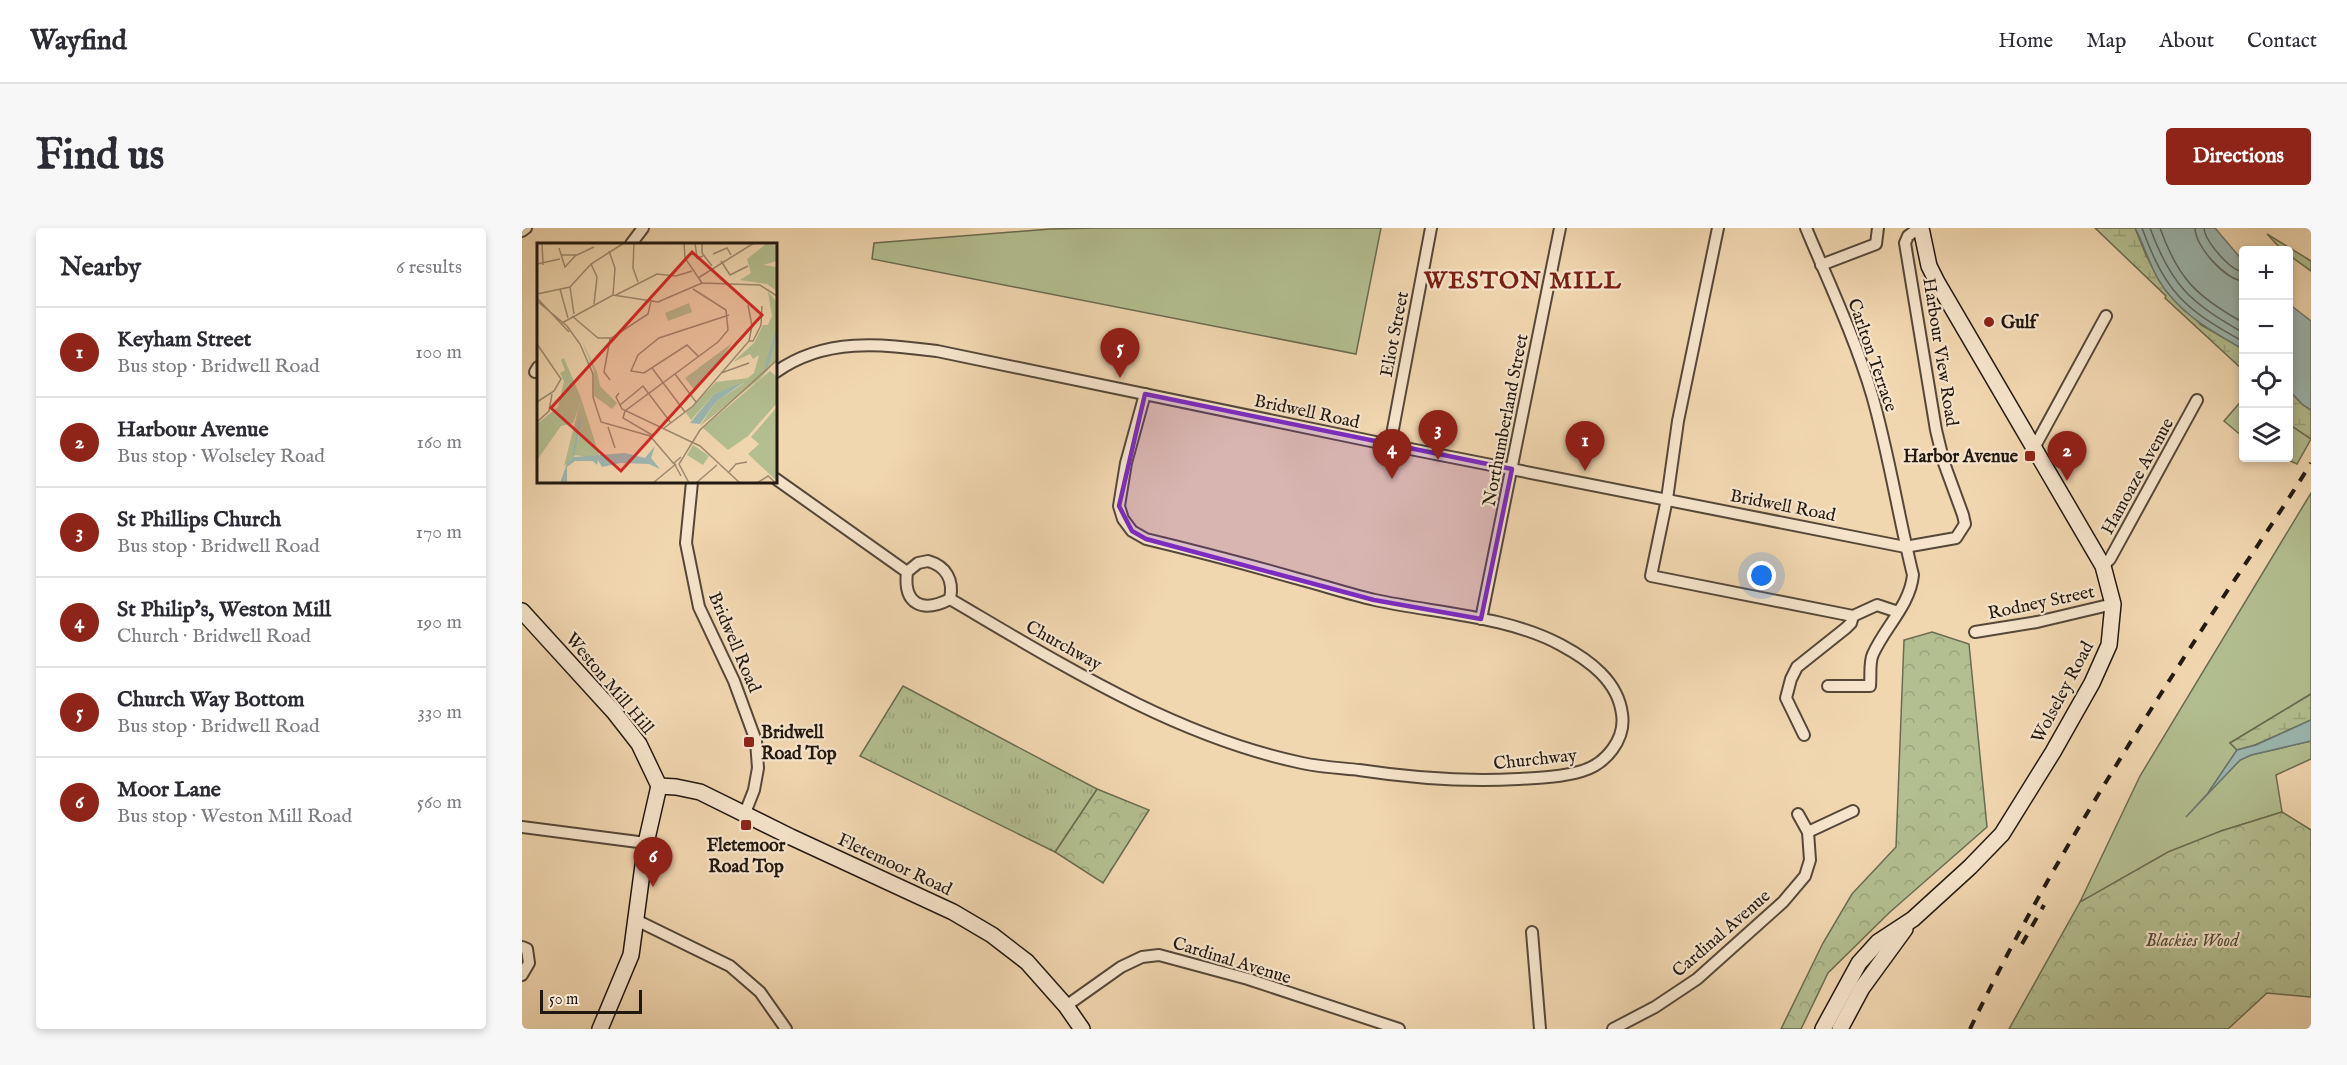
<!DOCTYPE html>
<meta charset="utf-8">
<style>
:root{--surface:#fff;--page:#f7f7f7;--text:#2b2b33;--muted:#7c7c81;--line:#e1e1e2;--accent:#8f2418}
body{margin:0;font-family:"IM FELL English",serif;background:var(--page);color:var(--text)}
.controls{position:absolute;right:18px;top:18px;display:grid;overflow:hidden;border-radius:6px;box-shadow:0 3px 9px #0003}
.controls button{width:54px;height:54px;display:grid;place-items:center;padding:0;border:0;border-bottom:2px solid var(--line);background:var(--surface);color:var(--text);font:30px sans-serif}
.scale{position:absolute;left:18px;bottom:15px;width:102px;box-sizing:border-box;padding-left:6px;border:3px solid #211911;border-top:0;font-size:16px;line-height:21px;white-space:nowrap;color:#211911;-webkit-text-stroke:4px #f6e5cc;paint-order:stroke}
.you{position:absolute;left:1240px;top:348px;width:21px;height:21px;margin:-15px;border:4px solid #fff;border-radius:50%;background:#1a73e8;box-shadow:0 0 0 9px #1a73e833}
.badge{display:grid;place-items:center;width:39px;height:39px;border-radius:50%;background:var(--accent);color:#fff;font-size:20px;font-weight:700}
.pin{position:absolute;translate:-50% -50px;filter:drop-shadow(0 2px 3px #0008)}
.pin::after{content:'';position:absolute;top:32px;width:21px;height:18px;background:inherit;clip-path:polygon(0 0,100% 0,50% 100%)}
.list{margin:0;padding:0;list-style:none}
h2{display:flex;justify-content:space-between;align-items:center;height:78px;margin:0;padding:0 24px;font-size:26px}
h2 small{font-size:20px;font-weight:400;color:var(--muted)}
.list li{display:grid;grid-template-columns:39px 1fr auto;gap:18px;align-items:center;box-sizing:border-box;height:90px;padding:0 24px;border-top:2px solid var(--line)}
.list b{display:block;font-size:22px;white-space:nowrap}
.list p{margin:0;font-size:20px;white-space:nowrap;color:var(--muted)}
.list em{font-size:20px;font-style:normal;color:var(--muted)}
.icon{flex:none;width:33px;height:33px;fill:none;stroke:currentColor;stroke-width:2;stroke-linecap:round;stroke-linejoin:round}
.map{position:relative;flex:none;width:1789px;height:801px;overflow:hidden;border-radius:6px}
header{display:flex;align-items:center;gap:36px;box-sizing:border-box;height:84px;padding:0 30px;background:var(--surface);border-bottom:2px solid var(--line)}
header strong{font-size:28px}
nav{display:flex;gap:33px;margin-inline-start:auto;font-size:21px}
.intro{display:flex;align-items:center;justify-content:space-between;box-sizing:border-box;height:144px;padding:0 36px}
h1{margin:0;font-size:42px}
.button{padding:15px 27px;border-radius:6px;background:var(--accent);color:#fff;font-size:21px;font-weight:700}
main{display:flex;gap:36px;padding:0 36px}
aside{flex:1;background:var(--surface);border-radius:6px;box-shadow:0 3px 9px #0003}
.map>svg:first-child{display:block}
.green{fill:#b3bf91;stroke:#6a6c51;stroke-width:1.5}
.forest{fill:url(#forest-crowns);stroke:#6a6c51;stroke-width:1.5}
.wetland{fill:url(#wetland-marsh);stroke:#6a6c51;stroke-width:1.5}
.park{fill:url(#park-tufts);stroke:#6a6c51;stroke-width:1.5}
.water{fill:#9cb8b2;stroke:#6b7872;stroke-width:1.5}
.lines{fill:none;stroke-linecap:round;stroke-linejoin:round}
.shore{stroke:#5e6862;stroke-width:1.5}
.street-casing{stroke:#554839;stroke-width:14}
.secondary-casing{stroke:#211911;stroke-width:18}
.street{stroke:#f6e5cc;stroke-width:10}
.secondary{stroke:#f6e5cc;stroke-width:15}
.rail{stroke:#211911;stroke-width:4;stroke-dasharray:10 10;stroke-linecap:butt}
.marked{fill:#7b2cbf;fill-opacity:0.2;stroke:#7b2cbf;stroke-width:4.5;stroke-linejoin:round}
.poi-dot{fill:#8f2418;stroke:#f6e5cc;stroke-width:2}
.labels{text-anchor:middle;stroke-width:4.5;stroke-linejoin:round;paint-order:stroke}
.poi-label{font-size:18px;font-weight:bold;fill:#211911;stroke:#f6e5cc;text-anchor:start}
.street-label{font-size:18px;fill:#211911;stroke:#f6e5cc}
.park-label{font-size:18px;font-style:italic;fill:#4d4b37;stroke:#f6e5cc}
.district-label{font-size:24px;font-weight:bold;letter-spacing:1.5px;fill:#7a1f14;stroke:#f6e5cc}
.inset-river{fill:none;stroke:#9cb8b2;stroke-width:3}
.inset-road{fill:none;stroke:#9e8b70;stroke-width:1.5}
.view{fill:#d62828;fill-opacity:0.15;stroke:#d62828;stroke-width:3}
.inset-edge{fill:none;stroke:#211911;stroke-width:3}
</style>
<header>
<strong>Wayfind</strong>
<nav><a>Home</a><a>Map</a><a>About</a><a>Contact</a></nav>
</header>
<div class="intro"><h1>Find us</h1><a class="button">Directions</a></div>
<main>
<aside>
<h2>Nearby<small>6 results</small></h2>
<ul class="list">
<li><span class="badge">1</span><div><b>Keyham Street</b><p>Bus stop · Bridwell Road</p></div><em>100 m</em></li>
<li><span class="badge">2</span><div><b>Harbour Avenue</b><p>Bus stop · Wolseley Road</p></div><em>160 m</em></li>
<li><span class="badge">3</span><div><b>St Phillips Church</b><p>Bus stop · Bridwell Road</p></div><em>170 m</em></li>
<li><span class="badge">4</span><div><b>St Philip's, Weston Mill</b><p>Church · Bridwell Road</p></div><em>190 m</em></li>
<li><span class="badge">5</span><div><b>Church Way Bottom</b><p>Bus stop · Bridwell Road</p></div><em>330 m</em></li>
<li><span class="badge">6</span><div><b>Moor Lane</b><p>Bus stop · Weston Mill Road</p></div><em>560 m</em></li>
</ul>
</aside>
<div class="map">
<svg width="1789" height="801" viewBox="0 0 1789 801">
<defs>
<pattern id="forest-crowns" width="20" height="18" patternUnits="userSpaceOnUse" patternTransform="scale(1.5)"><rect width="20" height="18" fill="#b3bf91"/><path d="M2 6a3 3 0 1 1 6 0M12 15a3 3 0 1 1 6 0" fill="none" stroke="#9aa47c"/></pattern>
<pattern id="wetland-marsh" width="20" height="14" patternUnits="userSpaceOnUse" patternTransform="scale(1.5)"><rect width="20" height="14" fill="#b3bf91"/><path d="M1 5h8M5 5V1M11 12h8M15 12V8" fill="none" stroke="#9aa47c"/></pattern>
<pattern id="park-tufts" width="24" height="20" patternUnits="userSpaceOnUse" patternTransform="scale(1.5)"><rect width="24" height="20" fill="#b3bf91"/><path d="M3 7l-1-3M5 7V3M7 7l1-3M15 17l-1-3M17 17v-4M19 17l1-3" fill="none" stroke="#9aa47c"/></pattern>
</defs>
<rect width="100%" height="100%" fill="#f1d7b0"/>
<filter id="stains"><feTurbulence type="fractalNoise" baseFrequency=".00333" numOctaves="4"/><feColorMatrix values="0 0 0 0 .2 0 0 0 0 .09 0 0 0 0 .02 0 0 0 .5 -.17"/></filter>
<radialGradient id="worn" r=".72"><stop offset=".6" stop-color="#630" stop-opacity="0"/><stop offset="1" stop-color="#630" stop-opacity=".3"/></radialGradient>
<g class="green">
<polygon points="575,0 859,0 834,126 350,31 352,15 528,1"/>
<polygon points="1745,6 1789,33 1789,43 1767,27 1766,22 1760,22"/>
<polygon points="1721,171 1721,209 1702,193"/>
<polygon points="1767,196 1789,211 1775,236 1762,230 1766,230"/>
<polygon points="1789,265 1789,466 1708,515 1715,522 1686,565 1718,532 1729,527 1789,513 1789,531 1754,547 1760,584 1699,603 1558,674 1618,548"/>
</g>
<g class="forest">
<polygon points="1410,404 1447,416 1465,599 1368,684 1306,745 1279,801 1259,801 1301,715 1330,666 1374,619 1382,412"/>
<polygon points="575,561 627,582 581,655 533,624"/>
<polygon points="1760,584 1789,602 1789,769 1745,765 1706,801 1487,801 1558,674 1646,624 1699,603"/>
</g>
<g class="wetland">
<polygon points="1573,0 1613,0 1624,27 1637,52 1679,97 1721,121 1721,142 1643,70 1644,68"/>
<polygon points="1766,162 1781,177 1789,182 1789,211 1767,196"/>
<polygon points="1789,466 1789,492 1733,517 1715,522 1708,515"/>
</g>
<polygon class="park" points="381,458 575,561 533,624 338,528"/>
<g class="water">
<path d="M 1613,0 L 1693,0 L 1721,33 L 1721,121 C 1688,102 1656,85 1636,51 C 1627,35 1622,17 1613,0 Z"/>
<polygon points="1767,76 1789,93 1789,182 1781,177 1767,162"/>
<polygon points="1789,492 1789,513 1729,527 1718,532 1664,589 1686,565 1715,522 1734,517"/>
</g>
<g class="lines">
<g class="shore">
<path d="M 1620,0 C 1644,65 1662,81 1722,114"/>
<path d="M 1628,0 C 1649,57 1669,76 1722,105"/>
<path d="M 1638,0 C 1656,51 1675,69 1722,95"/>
<path d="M 1673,0 C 1673,18 1703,52 1722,53"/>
<path d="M 1682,0 C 1683,13 1708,43 1722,44"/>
</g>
<g class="street-casing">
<g id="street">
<polyline points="1196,0 1156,193 1145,271 1129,348 1331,388 1355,377 1376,384"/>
<path d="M 1284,0 C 1307,55 1333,110 1350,167 C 1367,226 1376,287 1391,347 C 1388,377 1363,399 1351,426 C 1347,434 1349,448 1348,458 L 1306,458"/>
<polyline points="0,3 4,0"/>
<polyline points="109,16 121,0"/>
<polyline points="1299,37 1354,16 1356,0"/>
<polyline points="13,144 16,139"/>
<path d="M 254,144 C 303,109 359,116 415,123 L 868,217 L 1383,319 L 1434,310 L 1443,296 L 1441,287 L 1422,235 L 1414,202 L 1383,15 L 1386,8 L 1397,0"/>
<polyline points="868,217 909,0"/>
<polyline points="1512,220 1584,88"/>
<polyline points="254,251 385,344"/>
<polyline points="170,254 164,315 177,379 212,453 234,513 236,540 232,562 223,585"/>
<path d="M 406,333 C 424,338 432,352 428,371 C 401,385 381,377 385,344 L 396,335 Z"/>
<polyline points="1581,338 1588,331 1675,172"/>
<path d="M 428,371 C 539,436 652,508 780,535 C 798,539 818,540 837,542 C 890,550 943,554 996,551 C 1017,550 1040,549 1060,543 C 1084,536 1104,511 1100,486 C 1096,453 1067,432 1039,417 C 986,388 912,385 853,372 C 826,366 800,357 773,350 C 724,336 674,323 624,311 L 610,303 L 601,291 L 597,278 L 604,235 L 623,166"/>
<polyline points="959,391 1038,0"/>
<polyline points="1453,404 1515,394 1591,376"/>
<polyline points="1282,507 1264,470 1269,451 1275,439 1324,400 1329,395 1331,388"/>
<polyline points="0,599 124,615"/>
<polyline points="1286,604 1331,583"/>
<polyline points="114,692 208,738 238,764 264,801"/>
<polyline points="1010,704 1018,801"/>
<polyline points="0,719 5,721 7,735 0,747"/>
<polyline points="544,778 599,739 620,729 637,727 726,751 877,801"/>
<polyline points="1091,801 1133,779 1175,751 1261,674 1283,648 1288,632 1286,604 1276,586"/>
</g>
</g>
<g class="secondary-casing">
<g id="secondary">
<polyline points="0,383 92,484 117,516 137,558"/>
<polyline points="137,558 154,559 178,564 269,609 431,684 470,707 505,734 544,778 560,801"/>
<polyline points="78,801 109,727 124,615 137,558"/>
<polyline points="1301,801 1337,735 1356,714 1391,691 1448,639 1480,606 1531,524 1570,455 1587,417 1591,376 1581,338 1415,54 1407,38 1399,0"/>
<polyline points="1318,801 1340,760 1383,701"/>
</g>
</g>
<use href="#street" class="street"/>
<use href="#secondary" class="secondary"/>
<g class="rail">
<polyline points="1500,716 1522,677"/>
<path d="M 1448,801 C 1514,663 1596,532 1679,403 C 1715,347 1754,292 1789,235"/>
</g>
</g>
<path class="marked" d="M 623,166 L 990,241 L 959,391 L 852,372 L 624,311 L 610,303 L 597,278 Z"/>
<g class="poi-dot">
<circle cx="1467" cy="94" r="6"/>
<rect x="1502" y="222" width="12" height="12" rx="3"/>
<rect x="221" y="508" width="12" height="12" rx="3"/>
<rect x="218" y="591" width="12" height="12" rx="3"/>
</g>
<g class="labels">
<g class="poi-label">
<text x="1479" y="100">Gulf</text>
<text x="1496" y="234" text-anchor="end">Harbor Avenue</text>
<text x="239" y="510">Bridwell<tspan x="239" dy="21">Road Top</tspan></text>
<text x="224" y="623" text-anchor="middle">Fletemoor<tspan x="224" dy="21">Road Top</tspan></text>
</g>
<g class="street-label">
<text transform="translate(872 106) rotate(-79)" y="6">Eliot Street</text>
<text transform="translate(1419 124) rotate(81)" y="6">Harbour View Road</text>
<text transform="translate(1351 127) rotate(71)" y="6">Carlton Terrace</text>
<text transform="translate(785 183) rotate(12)" y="6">Bridwell Road</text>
<text transform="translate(983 192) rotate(-79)" y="6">Northumberland Street</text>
<text transform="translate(1615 248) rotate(-61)" y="6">Hamoaze Avenue</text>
<text transform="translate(1261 277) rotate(11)" y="6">Bridwell Road</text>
<text transform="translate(1519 374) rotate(-12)" y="6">Rodney Street</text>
<text transform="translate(213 414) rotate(67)" y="6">Bridwell Road</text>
<text transform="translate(542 417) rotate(29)" y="6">Churchway</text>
<text transform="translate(88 455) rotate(50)" y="6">Weston Mill Hill</text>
<text transform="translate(1540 464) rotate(-62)" y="6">Wolseley Road</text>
<text transform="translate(1013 531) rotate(-6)" y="6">Churchway</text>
<text transform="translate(373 636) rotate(25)" y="6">Fletemoor Road</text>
<text transform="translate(1199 705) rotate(-41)" y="6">Cardinal Avenue</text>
<text transform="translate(710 732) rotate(17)" y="6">Cardinal Avenue</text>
</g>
<g class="park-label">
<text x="1670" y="718">Blackies Wood</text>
</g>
<g class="district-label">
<text x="1001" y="60">WESTON MILL</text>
</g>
</g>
<g transform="translate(15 15)">
<rect width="240" height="240" fill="#f1d7b0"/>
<path d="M 229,1 L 240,3 L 240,18 L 226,22 L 240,24 L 240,48 L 230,41 L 203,37 L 214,30 L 210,16 ZM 231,49 L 240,59 L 240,116 L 223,136 L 163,183 L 179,159 L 207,140 L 177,151 L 154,177 L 149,170 L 179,139 L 211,135 L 217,130 L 222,112 L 216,116 L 213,111 L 196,119 L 217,100 L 226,82 L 231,82 L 235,73 ZM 195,100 L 183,118 L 158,148 L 148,135 ZM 44,155 L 63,215 L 40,206 L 44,180 L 35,216 L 27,223 ZM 156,202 L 172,213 L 166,222 L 150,212 Z" fill="#b3bf91"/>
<path d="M 45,98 L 60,129 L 63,143 L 80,160 L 75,166 L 57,153 L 57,128 ZM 27,115 L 44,155 L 41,167 L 36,180 L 24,183 L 0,217 L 0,181 L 21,164 L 27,138 L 23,130 L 28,127 L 24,117 Z" fill="#b3bf91"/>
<path d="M 46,181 L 40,206 L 63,215 L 36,212 Z" fill="#b3bf91"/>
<path d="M 240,164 L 240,238 L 211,211 L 222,201 L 214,194 Z" fill="#b3bf91"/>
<path d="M 152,60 L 155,69 L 131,78 L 128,70 ZM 233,128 L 240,134 L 240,160 L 211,193 L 191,207 L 166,185 Z" fill="#b3bf91"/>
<path d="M 207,139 L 179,159 L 163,181 L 153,180 L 177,151 ZM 43,171 L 44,181 L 37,214 L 88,210 L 108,215 L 118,203 L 114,215 L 123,226 L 112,221 L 83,220 L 65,224 L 61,217 L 60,222 L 56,218 L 38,218 L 30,224 L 30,240 L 23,240 L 30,220 L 35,216 Z" fill="#9cb8b2"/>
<path class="inset-river" d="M 229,124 L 240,88"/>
<path class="inset-road" d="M 5,0 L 6,22M 97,0 L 96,25 L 101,39M 147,0 L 148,15 L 165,40M 158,0 L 160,15 L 166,13M 165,0 L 165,10 L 175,23M 22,5 L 28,24 L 39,12M 72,8 L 78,25 L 76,52M 176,11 L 190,5 L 194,12M 24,12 L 40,12 L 57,4M 184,18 L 193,32 L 211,23M 0,21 L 23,16M 54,21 L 60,34 L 57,61M 161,35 L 217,0M 165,40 L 223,42 L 240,53M 33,44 L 37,71M 23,46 L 31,75M 0,51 L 33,44 L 54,21 L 87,0M 79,52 L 120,31 L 139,33 L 155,28M 0,55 L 32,89M 0,58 L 30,83 L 43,101 L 56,131 L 56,154 L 64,179 L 113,193 L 137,221M 35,73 L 61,95 L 74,95M 25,80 L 76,52 L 121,59 L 165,40M 212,98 L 216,98 L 224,82 L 225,63M 0,101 L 24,136 L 17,148 L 0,159M 161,113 L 150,102 L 107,130 L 94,128 L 101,112 L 122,95 L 192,72M 115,125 L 148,169M 184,130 L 212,120M 138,131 L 159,159M 73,137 L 67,129 L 73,96 L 111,71 L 114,58M 82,150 L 79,154 L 85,166 L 163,203 L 203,240M 83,162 L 106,143 L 134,180M 0,179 L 12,168 L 15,151M 71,184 L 78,205M 127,185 L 156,163 L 212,98 L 215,83 L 211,62M 115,192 L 86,175 L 88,168 L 181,99 L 191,87 L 189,67 L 156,46M 144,214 L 137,220 L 144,233M 191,230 L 199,221 L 210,219M 116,240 L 139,221M 152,240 L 142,221 L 163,187 L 240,117M 159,240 L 180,222M 220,240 L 231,233 L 239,240"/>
<path class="view" d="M 155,9 L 225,72 L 84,228 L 14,165 Z"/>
<rect width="240" height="240" class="inset-edge"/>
</g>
<rect width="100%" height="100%" filter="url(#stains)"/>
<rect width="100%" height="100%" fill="url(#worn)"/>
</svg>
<div class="controls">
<button>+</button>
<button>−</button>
<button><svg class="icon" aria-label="locate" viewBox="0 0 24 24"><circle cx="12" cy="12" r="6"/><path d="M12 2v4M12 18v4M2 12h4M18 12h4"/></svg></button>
<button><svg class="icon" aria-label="layers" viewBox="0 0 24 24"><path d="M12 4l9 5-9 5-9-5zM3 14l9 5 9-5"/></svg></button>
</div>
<div class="scale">50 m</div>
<div class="you"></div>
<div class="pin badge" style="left:1063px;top:243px">1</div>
<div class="pin badge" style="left:1545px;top:253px">2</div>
<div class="pin badge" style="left:916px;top:232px">3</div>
<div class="pin badge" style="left:870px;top:251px">4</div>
<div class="pin badge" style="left:598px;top:150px">5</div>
<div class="pin badge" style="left:131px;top:659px">6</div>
</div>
</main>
